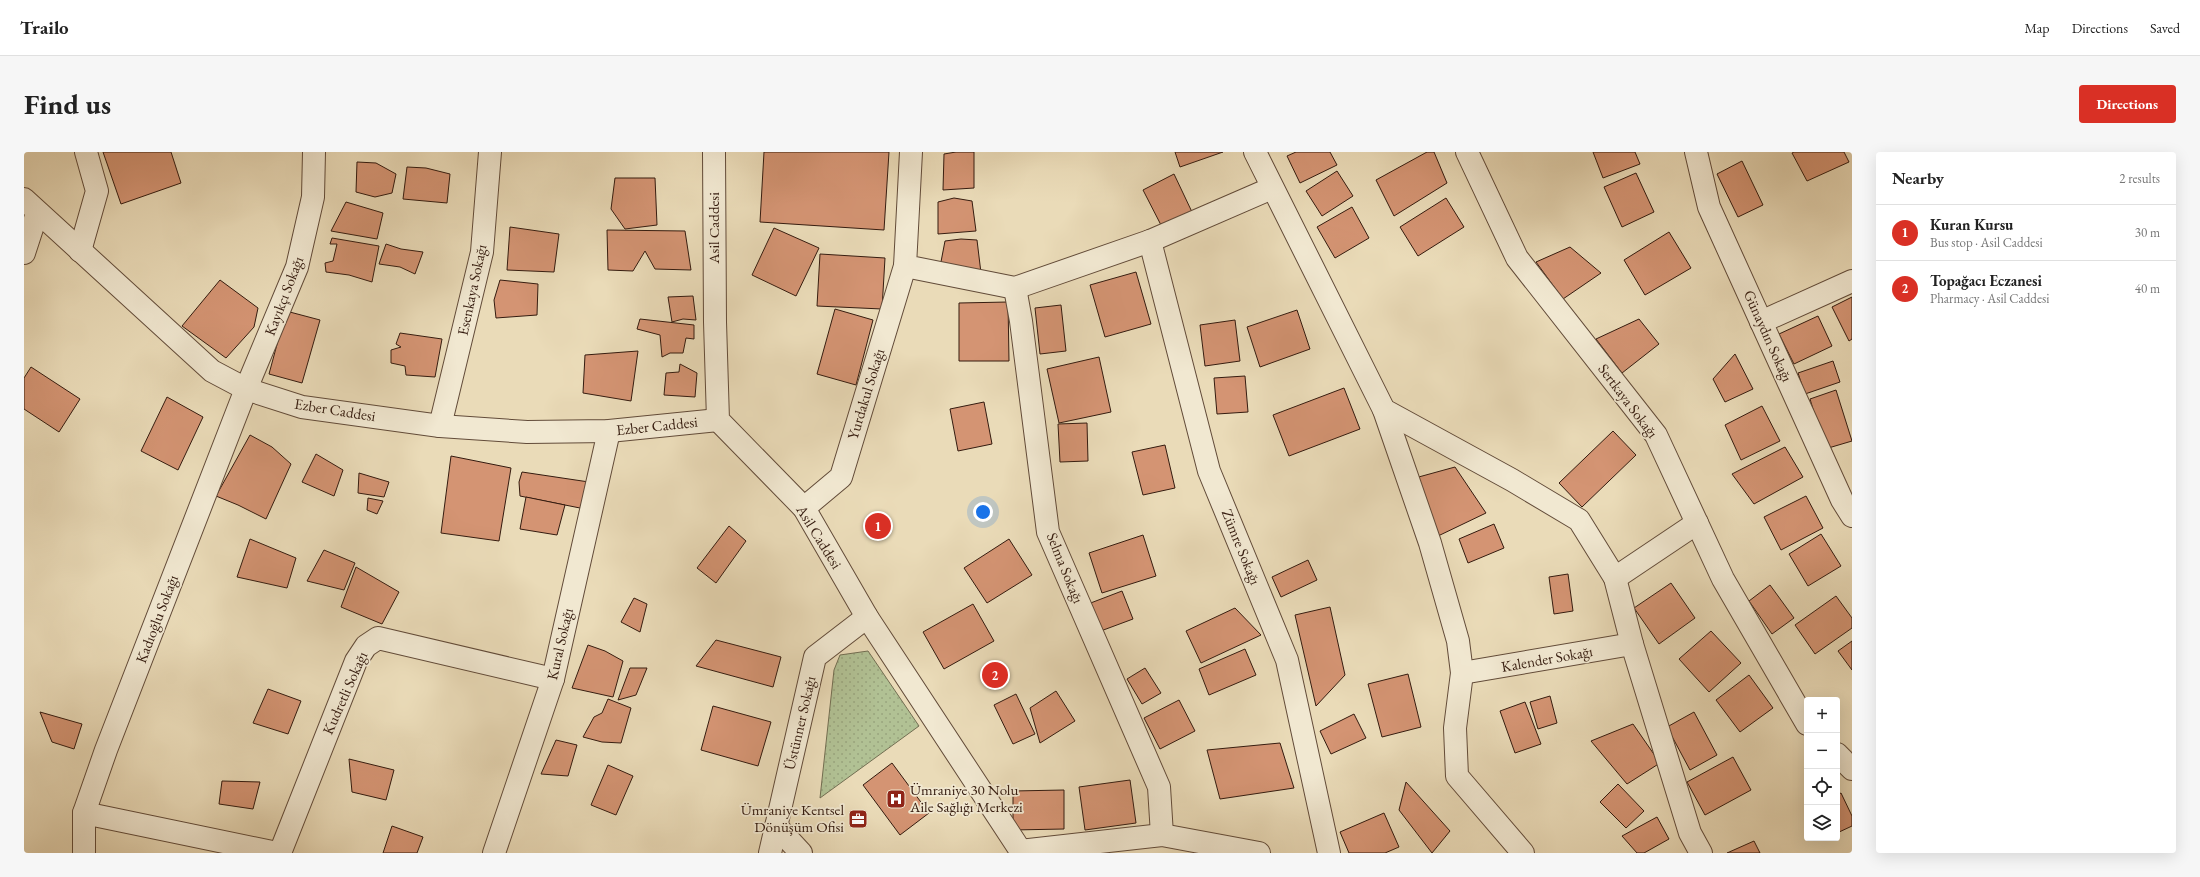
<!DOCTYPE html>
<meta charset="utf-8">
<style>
:root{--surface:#fff;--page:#f6f6f6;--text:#222;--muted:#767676;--line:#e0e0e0;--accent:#d93025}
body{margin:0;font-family:"EB Garamond",serif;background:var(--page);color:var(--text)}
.controls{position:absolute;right:12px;bottom:12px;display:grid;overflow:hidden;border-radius:4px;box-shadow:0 4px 16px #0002}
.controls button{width:36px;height:36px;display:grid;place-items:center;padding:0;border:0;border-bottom:1px solid var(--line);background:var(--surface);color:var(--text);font:20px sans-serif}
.you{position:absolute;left:959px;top:360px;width:14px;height:14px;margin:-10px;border:3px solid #fff;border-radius:50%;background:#1a73e8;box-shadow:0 0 0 6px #1a73e833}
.badge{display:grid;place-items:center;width:26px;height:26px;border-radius:50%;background:var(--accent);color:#fff;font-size:13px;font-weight:700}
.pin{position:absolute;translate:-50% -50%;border:2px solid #fff;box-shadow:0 1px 4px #0006}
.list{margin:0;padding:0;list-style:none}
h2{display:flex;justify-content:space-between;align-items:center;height:52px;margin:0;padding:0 16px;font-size:17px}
h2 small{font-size:13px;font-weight:400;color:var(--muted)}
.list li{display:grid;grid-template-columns:26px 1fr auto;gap:12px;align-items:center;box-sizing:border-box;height:56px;padding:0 16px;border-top:1px solid var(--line)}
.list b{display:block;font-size:15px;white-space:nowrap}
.list p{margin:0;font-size:13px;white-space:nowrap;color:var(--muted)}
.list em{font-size:13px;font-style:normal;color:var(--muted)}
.icon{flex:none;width:22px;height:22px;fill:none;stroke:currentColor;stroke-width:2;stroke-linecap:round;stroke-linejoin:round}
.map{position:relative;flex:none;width:1828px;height:701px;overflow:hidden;border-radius:4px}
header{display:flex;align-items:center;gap:24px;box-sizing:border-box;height:56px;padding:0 20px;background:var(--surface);border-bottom:1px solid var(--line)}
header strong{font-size:19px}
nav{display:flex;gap:22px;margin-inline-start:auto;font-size:14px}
.intro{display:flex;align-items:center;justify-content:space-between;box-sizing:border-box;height:96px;padding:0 24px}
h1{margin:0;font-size:28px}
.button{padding:10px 18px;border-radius:4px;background:var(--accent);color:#fff;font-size:14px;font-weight:700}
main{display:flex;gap:24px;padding:0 24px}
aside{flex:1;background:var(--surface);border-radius:4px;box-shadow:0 4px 16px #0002}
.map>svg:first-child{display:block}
.park{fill:url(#park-dots);stroke:#726e52}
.building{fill:#d49473;stroke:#341b0f}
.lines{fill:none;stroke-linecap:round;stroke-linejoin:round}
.minor-casing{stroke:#624b39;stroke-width:24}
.tertiary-casing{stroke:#624b39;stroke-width:24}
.minor{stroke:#f1e8d1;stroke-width:22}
.tertiary{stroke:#f1e8d1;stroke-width:22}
.labels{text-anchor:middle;stroke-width:3.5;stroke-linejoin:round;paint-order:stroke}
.street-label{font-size:15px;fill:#341b0f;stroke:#f1e8d1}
.poi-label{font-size:15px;fill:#341b0f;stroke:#f1e8d1;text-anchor:start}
</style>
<header>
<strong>Trailo</strong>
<nav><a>Map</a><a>Directions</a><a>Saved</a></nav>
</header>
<div class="intro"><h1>Find us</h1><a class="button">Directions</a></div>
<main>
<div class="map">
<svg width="1828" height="701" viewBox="0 0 1828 701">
<defs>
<pattern id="park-dots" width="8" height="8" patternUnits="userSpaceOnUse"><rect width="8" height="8" fill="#b1c194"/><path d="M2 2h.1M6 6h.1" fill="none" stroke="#99a57e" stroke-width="1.8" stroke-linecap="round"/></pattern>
</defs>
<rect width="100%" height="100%" fill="#eadbb8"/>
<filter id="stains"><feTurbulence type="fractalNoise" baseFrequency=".005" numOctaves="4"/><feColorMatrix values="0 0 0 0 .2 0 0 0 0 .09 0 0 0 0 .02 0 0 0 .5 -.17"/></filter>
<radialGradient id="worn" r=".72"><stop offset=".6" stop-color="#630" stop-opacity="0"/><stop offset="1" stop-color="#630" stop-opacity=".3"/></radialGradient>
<polygon class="park" points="844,499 895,574 796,646 810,518 816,503"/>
<g class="building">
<polygon points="79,0 147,0 157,31 97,52"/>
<polygon points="740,0 865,0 860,78 736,70"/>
<polygon points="932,0 950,0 950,36 919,38 920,2"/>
<polygon points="1151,0 1199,0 1156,15"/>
<polygon points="1272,0 1306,0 1313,13 1276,31 1263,4"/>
<polygon points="1403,0 1410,0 1423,31 1370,64 1352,28"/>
<polygon points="1569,0 1611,0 1616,12 1579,26"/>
<polygon points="1770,0 1820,0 1825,10 1783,29 1768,1"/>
<polygon points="1718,9 1739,53 1714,65 1693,22"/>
<polygon points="333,10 352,11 372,22 368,41 351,45 332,40"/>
<polygon points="383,15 402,16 426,22 423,51 379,47"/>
<polygon points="1313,19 1329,44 1298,64 1282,39"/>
<polygon points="1612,21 1630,60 1598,75 1580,35"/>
<polygon points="1150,22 1168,60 1138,75 1119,38"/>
<polygon points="591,26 631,26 633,73 601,77 587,57"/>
<polygon points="930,46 948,49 952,79 914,82 914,50"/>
<polygon points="1422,46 1440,75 1394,104 1376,75"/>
<polygon points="322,50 359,61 353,87 307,79"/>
<polygon points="1328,55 1345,86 1311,106 1293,75"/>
<polygon points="486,75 535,82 530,120 483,118"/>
<polygon points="750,76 795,96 772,144 728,123"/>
<polygon points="583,78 661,79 667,118 631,117 621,99 609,119 584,118"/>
<polygon points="1645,80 1667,116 1621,143 1600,108"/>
<polygon points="308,86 355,94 348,130 325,123 302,120 301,111 309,109 313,92 306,92"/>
<polygon points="937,87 953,88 957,121 916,115 921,89"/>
<polygon points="362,92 377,97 399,100 391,122 376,115 355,112"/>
<polygon points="1546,95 1577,121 1539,147 1512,110"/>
<polygon points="796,102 861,106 858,157 793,154"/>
<polygon points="1112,120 1127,172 1081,185 1066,133"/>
<polygon points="196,128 234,156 230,175 202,206 158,174"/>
<polygon points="476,128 514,132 513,163 472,166 470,148"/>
<polygon points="669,144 672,168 659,167 648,170 644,145"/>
<polygon points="1828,145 1828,187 1825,189 1808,155"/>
<polygon points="984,150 985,209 935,209 935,151"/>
<polygon points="1037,153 1042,199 1016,202 1011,156"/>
<polygon points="811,157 849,168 832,233 793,222"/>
<polygon points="1273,158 1286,197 1236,215 1223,175"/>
<polygon points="262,159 296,168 278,231 245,222"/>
<polygon points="1794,164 1808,194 1770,212 1755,182"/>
<polygon points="616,167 670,173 670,187 662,186 659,201 646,201 638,205 636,183 613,177"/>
<polygon points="1615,167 1635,192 1598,221 1572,187"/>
<polygon points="1211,168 1216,209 1181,214 1176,173"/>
<polygon points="376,181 418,187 411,225 382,223 381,214 367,211 367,198 377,195 372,192"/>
<polygon points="614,199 607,249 559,241 561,203"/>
<polygon points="1711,202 1729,237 1701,250 1689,227"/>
<polygon points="1075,205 1087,260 1035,271 1023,217"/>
<polygon points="1809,209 1816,230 1781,242 1774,221"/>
<polygon points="656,212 673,221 671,245 640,243 642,221 655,220"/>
<polygon points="7,215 56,247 35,280 0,257 0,226"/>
<polygon points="1221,224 1224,260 1193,262 1190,226"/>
<polygon points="1320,236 1336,277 1265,304 1249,263"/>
<polygon points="1812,238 1828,289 1801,297 1786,247"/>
<polygon points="143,245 179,265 154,318 117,299"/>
<polygon points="960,250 968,292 934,299 926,257"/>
<polygon points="1738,254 1756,289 1717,308 1701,273"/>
<polygon points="1063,271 1064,309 1036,310 1034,272"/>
<polygon points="1589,279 1612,303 1558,355 1535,331"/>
<polygon points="226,283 248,295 267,312 242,367 214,353 192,344"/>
<polygon points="1141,293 1151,336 1119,343 1108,300"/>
<polygon points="1761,295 1779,325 1730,352 1708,322"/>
<polygon points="292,302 319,318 310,344 278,330"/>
<polygon points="427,304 487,316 475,389 417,381"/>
<polygon points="1431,315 1462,361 1414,384 1391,326"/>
<polygon points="498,320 565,330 561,357 496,344 495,330"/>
<polygon points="335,321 365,330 360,345 334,341"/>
<polygon points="1782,344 1799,376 1757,398 1740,365"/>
<polygon points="502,345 541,353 533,383 496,377"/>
<polygon points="344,346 359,349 353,362 343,358"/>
<polygon points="1470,372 1480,396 1444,411 1435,387"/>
<polygon points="705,374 722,389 692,431 673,416"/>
<polygon points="1797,382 1817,414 1784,434 1765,402"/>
<polygon points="1119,383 1132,424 1078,441 1065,401"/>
<polygon points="226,387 272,406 263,436 213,425"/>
<polygon points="985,387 1008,423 963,451 940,416"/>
<polygon points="300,398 331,411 320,438 283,429"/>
<polygon points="1284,408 1293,428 1257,445 1248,425"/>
<polygon points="332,415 375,440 358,472 317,455"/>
<polygon points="1544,422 1549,459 1530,462 1525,425"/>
<polygon points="1647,431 1671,466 1635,492 1610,456"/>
<polygon points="1746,433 1770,466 1748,482 1725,449"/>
<polygon points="1098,439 1109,467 1074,480 1064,452"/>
<polygon points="1812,444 1828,466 1828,476 1791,502 1771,473"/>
<polygon points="610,446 623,452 616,480 597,470"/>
<polygon points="949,452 970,489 920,517 899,480"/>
<polygon points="1306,455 1321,523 1292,554 1271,463"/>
<polygon points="1211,456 1237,483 1177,511 1162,479"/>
<polygon points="1687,479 1717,511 1685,540 1655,507"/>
<polygon points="692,488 757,505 749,535 672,514"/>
<polygon points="1828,489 1828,518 1814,499"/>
<polygon points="564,493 581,499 599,509 589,545 548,536"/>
<polygon points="1221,497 1232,523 1185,543 1175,517"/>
<polygon points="606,516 623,516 612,543 594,548"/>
<polygon points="1121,516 1137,541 1118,552 1103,527"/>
<polygon points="1384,522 1397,575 1358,585 1344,532"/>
<polygon points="1725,523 1749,556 1716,580 1692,548"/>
<polygon points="244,537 277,549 264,582 229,571"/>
<polygon points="1032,539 1051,569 1016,591 1006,556"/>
<polygon points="992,542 1011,582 989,592 970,553"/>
<polygon points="1526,544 1533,571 1514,577 1506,550"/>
<polygon points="584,547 607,556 597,591 578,590 559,585 570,565 578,561"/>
<polygon points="1155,548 1171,579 1136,597 1120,566"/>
<polygon points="1501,550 1517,592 1491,601 1476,559"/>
<polygon points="689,554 747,570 734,614 677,598"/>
<polygon points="16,560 58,572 50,597 28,590"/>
<polygon points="1670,560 1693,603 1666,618 1643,575"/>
<polygon points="1330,562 1342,586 1307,602 1296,579"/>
<polygon points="1609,572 1636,611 1603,632 1567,589"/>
<polygon points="532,588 553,593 544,624 517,622"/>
<polygon points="1256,591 1270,636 1196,647 1183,598"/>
<polygon points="1709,605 1727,638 1681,663 1663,630"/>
<polygon points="325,607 370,618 362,648 328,640"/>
<polygon points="868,611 905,661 876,683 839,633"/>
<polygon points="584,613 609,624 592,663 567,653"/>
<polygon points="1106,628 1112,671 1061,678 1055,635"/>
<polygon points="198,629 236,630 229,657 195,652"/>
<polygon points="1382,630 1426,679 1408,701 1375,658"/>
<polygon points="1594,632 1620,659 1602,676 1576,650"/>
<polygon points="1040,638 1040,677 989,678 989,639"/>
<polygon points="1817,641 1828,664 1828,674 1813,681 1813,643"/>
<polygon points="1360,661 1375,695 1361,701 1325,701 1316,680"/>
<polygon points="1633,665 1645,687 1620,701 1613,701 1598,684"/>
<polygon points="368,674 399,685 393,701 359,701"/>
<polygon points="1730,689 1736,701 1703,701"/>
</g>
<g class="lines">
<g class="minor-casing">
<g id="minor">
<polyline points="887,0 881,114 991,136 1126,89 1248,36"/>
<polyline points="1231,0 1360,258 1488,328 1555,368 1591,426 1608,492 1666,681 1677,701"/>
<polyline points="1443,0 1493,106 1632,283 1699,427 1783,572"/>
<polyline points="1672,0 1685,55 1818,348 1828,364"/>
<polyline points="1126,89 1185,319 1263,508 1305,701"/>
<polyline points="56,99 73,39 62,0"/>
<polyline points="0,101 13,61"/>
<polyline points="991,136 997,169 1024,380 1135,635 1138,683"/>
<polyline points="1737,170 1828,129"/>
<polyline points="1360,258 1406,391 1434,489 1438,521 1431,576 1433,624 1499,701"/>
<polyline points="416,274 458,100 466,0"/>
<polyline points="780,356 817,325 881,114"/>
<polyline points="1591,426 1673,371"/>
<polyline points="1438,521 1608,492"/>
<polyline points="1813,602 1828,617"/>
<polyline points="60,661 253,701"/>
<polyline points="752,674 777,701"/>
<polyline points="996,699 1138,683 1235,701"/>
<polyline points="60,701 60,661 82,598 222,237 273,115 289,45 290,0"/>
<polyline points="256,701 332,509 342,494 354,486 529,527"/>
<polyline points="470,701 529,527 585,279"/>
<polyline points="746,701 791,505 843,465"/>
</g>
</g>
<g class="tertiary-casing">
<g id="tertiary">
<polyline points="690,0 691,170 694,268 780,356 843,465 998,701"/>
<polyline points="0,47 188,219 222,237 278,255 416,274 503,280 585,279 694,268"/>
</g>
</g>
<use href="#minor" class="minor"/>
<use href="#tertiary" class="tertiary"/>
</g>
<defs>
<g id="hospital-square" transform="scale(1)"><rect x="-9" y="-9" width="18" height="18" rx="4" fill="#8f2418" stroke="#f1e8d1"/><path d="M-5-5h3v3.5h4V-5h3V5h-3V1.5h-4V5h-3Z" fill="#fff"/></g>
<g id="office-square" transform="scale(1)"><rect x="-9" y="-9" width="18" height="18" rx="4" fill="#8f2418" stroke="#f1e8d1"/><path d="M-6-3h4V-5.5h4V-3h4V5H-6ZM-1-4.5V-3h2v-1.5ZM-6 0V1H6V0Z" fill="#fff"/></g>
</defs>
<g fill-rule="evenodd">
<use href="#hospital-square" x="872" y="647"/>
<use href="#office-square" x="834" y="667"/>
</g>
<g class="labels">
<g class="street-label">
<text transform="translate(690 76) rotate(-90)" y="5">Asil Caddesi</text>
<text transform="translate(448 138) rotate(-78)" y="5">Esenkaya Sokağı</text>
<text transform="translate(260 144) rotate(-69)" y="5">Kayıkçı Sokağı</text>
<text transform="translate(1744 184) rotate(66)" y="5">Günaydın Sokağı</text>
<text transform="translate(842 242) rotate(-73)" y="5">Yurdakul Sokağı</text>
<text transform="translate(1604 249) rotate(53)" y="5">Sertkaya Sokağı</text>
<text transform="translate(311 258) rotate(9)" y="5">Ezber Caddesi</text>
<text transform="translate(633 274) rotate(-6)" y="5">Ezber Caddesi</text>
<text transform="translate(795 385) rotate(58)" y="5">Asil Caddesi</text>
<text transform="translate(1217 395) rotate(68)" y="5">Zümre Sokağı</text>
<text transform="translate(1041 416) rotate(68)" y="5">Selma Sokağı</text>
<text transform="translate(133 467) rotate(-69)" y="5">Kadıoğlu Sokağı</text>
<text transform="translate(536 492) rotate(-77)" y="5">Kural Sokağı</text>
<text transform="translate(1523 507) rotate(-10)" y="5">Kalender Sokağı</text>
<text transform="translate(321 541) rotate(-66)" y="5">Kudretli Sokağı</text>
<text transform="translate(776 571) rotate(-77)" y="5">Üstünner Sokağı</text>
</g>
<g class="poi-label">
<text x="886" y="643">Ümraniye 30 Nolu<tspan x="886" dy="17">Aile Sağlığı Merkezi</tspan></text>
<text x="820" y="663" text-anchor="end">Ümraniye Kentsel<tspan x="820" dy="17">Dönüşüm Ofisi</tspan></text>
</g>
</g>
<rect width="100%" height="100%" filter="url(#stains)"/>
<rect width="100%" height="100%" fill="url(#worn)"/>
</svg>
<div class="controls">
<button>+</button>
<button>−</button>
<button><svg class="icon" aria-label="locate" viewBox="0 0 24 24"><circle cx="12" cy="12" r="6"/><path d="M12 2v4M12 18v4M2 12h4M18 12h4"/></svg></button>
<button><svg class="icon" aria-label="layers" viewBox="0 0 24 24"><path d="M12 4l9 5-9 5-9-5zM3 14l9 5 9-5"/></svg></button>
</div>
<div class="you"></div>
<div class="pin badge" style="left:854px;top:374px">1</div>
<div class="pin badge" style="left:971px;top:523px">2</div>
</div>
<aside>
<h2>Nearby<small>2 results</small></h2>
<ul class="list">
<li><span class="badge">1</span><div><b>Kuran Kursu</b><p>Bus stop · Asil Caddesi</p></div><em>30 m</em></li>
<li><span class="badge">2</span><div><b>Topağacı Eczanesi</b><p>Pharmacy · Asil Caddesi</p></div><em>40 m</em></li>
</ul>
</aside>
</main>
